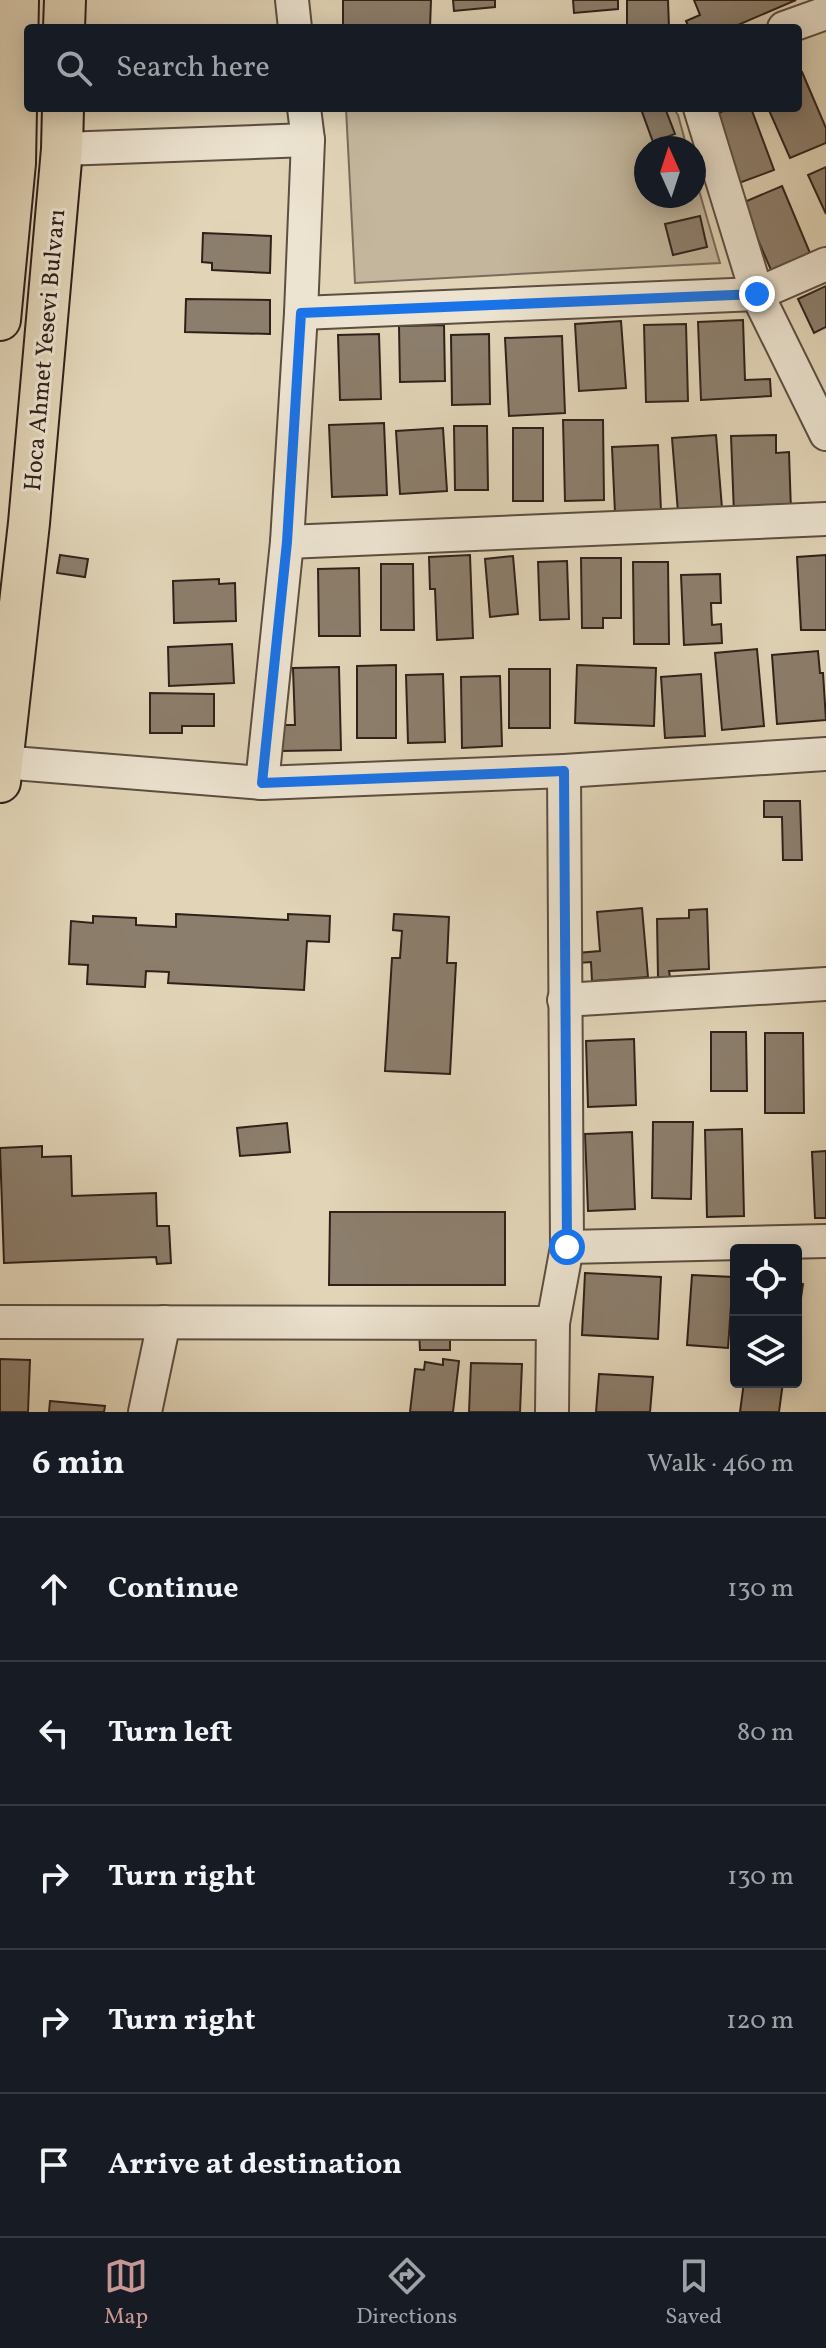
<!DOCTYPE html>
<meta charset="utf-8">
<style>
:root{--surface:#171b24;--page:#242831;--text:#f1f3f6;--muted:#9ea1a6;--line:#363941;--accent:#c59692}
body{margin:0;font-family:Vollkorn,serif;background:var(--page);color:var(--text)}
.controls{position:absolute;right:24px;bottom:24px;display:grid;overflow:hidden;border-radius:8px;box-shadow:0 4px 20px #0003}
.controls button{width:72px;height:72px;display:grid;place-items:center;padding:0;border:0;border-bottom:2px solid var(--line);background:var(--surface);color:var(--text);font:40px sans-serif}
.compass{position:absolute;left:634px;top:136px;width:72px;height:72px;border-radius:50%;background:var(--surface);box-shadow:0 4px 20px #0003;rotate:357deg}
.stop{position:absolute;width:24px;height:24px;margin:-18px;border:6px solid #1a73e8;border-radius:50%;background:#fff}
.stop.end{background:#1a73e8;border-color:#fff;box-shadow:0 2px 8px #0008}
.list{margin:0;padding:0;list-style:none}
h2{display:flex;justify-content:space-between;align-items:center;height:104px;margin:0;padding:0 32px;font-size:34px}
h2 small{font-size:26px;font-weight:400;color:var(--muted)}
.list li{display:grid;grid-template-columns:52px 1fr auto;gap:24px;align-items:center;box-sizing:border-box;height:144px;padding:0 32px;border-top:2px solid var(--line)}
.list b{display:block;font-size:30px;white-space:nowrap}
.list em{font-size:26px;font-style:normal;color:var(--muted)}
.icon{flex:none;width:44px;height:44px;fill:none;stroke:currentColor;stroke-width:2;stroke-linecap:round;stroke-linejoin:round}
.map{position:relative;flex:none;width:826px;height:1412px;overflow:hidden}
.search{position:absolute;background:var(--surface);box-shadow:0 4px 20px #0003;left:24px;right:24px;top:24px;height:88px;display:flex;align-items:center;gap:20px;box-sizing:border-box;padding:0 28px;border-radius:8px;color:var(--muted);font-size:30px}
.sheet{height:824px;background:var(--surface)}
nav{display:flex;justify-content:space-around;align-items:center;box-sizing:border-box;height:112px;border-top:2px solid var(--line);background:var(--surface);font-size:22px;color:var(--muted)}
nav a{display:grid;justify-items:center;gap:4px}
nav .on{color:var(--accent)}
.map>svg:first-child{display:block}
.green{fill:#c3b69c;stroke:#796c5b;stroke-width:2}
.building{fill:#8c7e6c;stroke:#2f211a;stroke-width:2}
.lines{fill:none;stroke-linecap:round;stroke-linejoin:round}
.minor-casing{stroke:#5c4e41;stroke-width:36}
.major-casing{stroke:#2f211a;stroke-width:44}
.minor{stroke:#ece3d0;stroke-width:32}
.major{stroke:#e1d4b7;stroke-width:40}
.route{stroke:#1a73e8;stroke-width:10}
.labels{text-anchor:middle;stroke-width:6;stroke-linejoin:round;paint-order:stroke}
.street-label{font-size:24px;fill:#2f211a;stroke:#ece3d0}
</style>
<div class="map">
<svg width="826" height="1412" viewBox="0 0 826 1412">
<rect width="100%" height="100%" fill="#e1d4b7"/>
<filter id="stains"><feTurbulence type="fractalNoise" baseFrequency=".0025" numOctaves="4"/><feColorMatrix values="0 0 0 0 .2 0 0 0 0 .09 0 0 0 0 .02 0 0 0 .5 -.17"/></filter>
<radialGradient id="worn" r=".72"><stop offset=".6" stop-color="#630" stop-opacity="0"/><stop offset="1" stop-color="#630" stop-opacity=".3"/></radialGradient>
<polygon class="green" points="346,108 673,108 678,115 687,148 646,148 646,196 694,196 694,173 720,263 355,283"/>
<g class="building">
<polygon points="343,0 431,0 430,28 343,28"/>
<polygon points="453,0 495,0 495,7 454,11"/>
<polygon points="573,0 618,0 618,9 574,13"/>
<polygon points="627,0 668,0 669,28 627,28"/>
<polygon points="694,0 796,0 731,28 689,28 686,21 700,15"/>
<polygon points="802,72 826,128 826,143 790,158 768,108 798,108 798,74"/>
<polygon points="644,108 665,108 675,134 653,142 641,109"/>
<polygon points="731,108 751,108 774,170 739,183 713,115"/>
<polygon points="826,167 826,214 808,175"/>
<polygon points="782,186 810,253 771,270 742,203"/>
<polygon points="700,216 707,247 673,255 665,224"/>
<polygon points="203,233 271,236 270,273 212,270 212,263 202,262"/>
<polygon points="826,286 826,327 814,333 798,299"/>
<polygon points="186,299 270,300 270,334 185,332"/>
<polygon points="743,320 745,380 770,379 771,396 701,400 698,322"/>
<polygon points="621,321 626,388 579,391 575,324"/>
<polygon points="686,324 688,401 646,402 644,325"/>
<polygon points="444,325 445,381 400,382 399,326"/>
<polygon points="379,334 381,399 340,400 338,335"/>
<polygon points="489,334 490,404 452,405 451,335"/>
<polygon points="562,336 565,413 509,416 505,338"/>
<polygon points="563,420 603,420 604,500 565,501"/>
<polygon points="384,423 387,495 332,497 329,425"/>
<polygon points="454,426 487,426 488,490 455,490"/>
<polygon points="443,428 447,491 400,494 396,431"/>
<rect x="513" y="428" width="30" height="73"/>
<polygon points="716,435 722,508 678,512 672,438"/>
<polygon points="776,435 776,453 789,452 791,511 734,514 731,436"/>
<polygon points="658,445 661,511 615,513 612,447"/>
<polygon points="60,555 88,559 85,577 57,573"/>
<polygon points="470,555 473,638 437,640 435,589 430,589 429,557"/>
<polygon points="826,555 826,630 801,630 797,557"/>
<polygon points="513,556 518,614 490,617 485,559"/>
<polygon points="581,558 621,558 621,618 603,618 603,628 582,628"/>
<polygon points="567,561 569,619 540,620 538,562"/>
<polygon points="633,562 668,562 669,644 634,644"/>
<polygon points="381,564 413,564 414,630 381,630"/>
<polygon points="359,568 360,636 319,636 318,569"/>
<polygon points="720,574 721,603 711,603 712,625 721,624 722,643 684,645 681,575"/>
<polygon points="219,579 219,584 235,583 236,621 174,623 173,581"/>
<polygon points="232,644 234,683 169,686 168,647"/>
<polygon points="757,649 764,726 722,730 715,653"/>
<polygon points="818,651 820,673 823,673 826,720 777,724 772,655"/>
<polygon points="396,665 396,738 357,738 357,666"/>
<polygon points="577,665 656,668 654,726 575,723"/>
<polygon points="339,667 341,750 280,751 280,725 295,725 293,668"/>
<rect x="509" y="669" width="41" height="59"/>
<polygon points="443,674 445,742 408,743 406,675"/>
<polygon points="701,674 705,736 665,738 661,677"/>
<polygon points="500,676 502,746 462,748 461,677"/>
<polygon points="150,693 214,694 214,726 182,726 182,733 150,733"/>
<polygon points="764,801 800,801 802,860 783,860 782,817 764,817"/>
<polygon points="642,908 648,977 592,981 591,962 578,963 577,953 600,951 597,912"/>
<polygon points="707,909 709,969 669,971 670,977 658,977 657,919 689,918 689,910"/>
<polygon points="176,914 288,920 288,914 330,916 329,942 307,941 304,990 168,983 169,972 146,971 145,987 87,984 88,965 69,964 71,921 93,923 93,916 136,918 136,925 176,927"/>
<polygon points="394,914 449,917 447,963 456,963 450,1074 385,1071 392,958 400,958 402,931 393,930"/>
<polygon points="711,1032 746,1032 747,1091 711,1091"/>
<polygon points="765,1033 803,1033 804,1113 765,1113"/>
<polygon points="634,1039 636,1105 588,1107 586,1041"/>
<polygon points="653,1122 693,1122 691,1199 652,1198"/>
<polygon points="287,1123 290,1152 240,1156 237,1128"/>
<polygon points="742,1129 744,1216 707,1217 705,1130"/>
<polygon points="632,1132 635,1209 588,1211 585,1134"/>
<polygon points="42,1146 42,1157 71,1156 72,1196 156,1193 157,1226 169,1226 171,1263 157,1264 156,1257 4,1263 0,1148"/>
<polygon points="826,1151 826,1218 815,1218 812,1152"/>
<polygon points="330,1212 505,1212 505,1285 329,1285"/>
<polygon points="585,1273 661,1277 658,1339 582,1335"/>
<polygon points="692,1275 733,1277 728,1348 687,1345"/>
<polygon points="796,1283 803,1284 796,1332"/>
<polygon points="450,1329 450,1350 420,1350 419,1330"/>
<polygon points="0,1359 30,1360 28,1412 0,1412"/>
<polygon points="443,1359 459,1361 453,1412 410,1412 415,1369 424,1370 425,1362 443,1365"/>
<polygon points="471,1363 522,1364 520,1412 469,1412"/>
<polygon points="599,1374 653,1377 650,1412 596,1412"/>
<polygon points="744,1382 783,1382 779,1412 740,1412"/>
<polygon points="50,1401 105,1406 104,1412 49,1412"/>
</g>
<g class="lines">
<g class="minor-casing">
<g id="minor">
<polyline points="292,0 295,28"/>
<polyline points="784,28 826,13"/>
<polyline points="700,108 757,294 826,434"/>
<polyline points="62,149 308,140"/>
<polyline points="301,313 757,294 826,264"/>
<polyline points="287,542 826,519"/>
<polyline points="0,762 262,783 564,771 826,754"/>
<polyline points="262,783 287,542 301,313 308,140 304,108"/>
<polyline points="564,1000 826,984"/>
<polyline points="567,1247 826,1241"/>
<polyline points="0,1322 553,1323"/>
<polyline points="145,1412 164,1322"/>
<polyline points="552,1412 553,1323 567,1247 564,771"/>
</g>
</g>
<g class="major-casing">
<g id="major">
<polyline points="64,28 65,0"/>
<polyline points="0,320 15,163 18,0"/>
<polyline points="0,782 29,523 62,149 63,108"/>
</g>
</g>
<use href="#minor" class="minor"/>
<use href="#major" class="major"/>
</g>
<g class="lines">
<polyline class="route" points="567,1247 564,771 262,783 287,542 301,313 757,294"/>
</g>
<g class="labels">
<g class="street-label">
<text transform="translate(44 350) rotate(-85)" y="8">Hoca Ahmet Yesevi Bulvarı</text>
</g>
</g>
<rect width="100%" height="100%" filter="url(#stains)"/>
<rect width="100%" height="100%" fill="url(#worn)"/>
</svg>
<div class="controls">
<button><svg class="icon" aria-label="locate" viewBox="0 0 24 24"><circle cx="12" cy="12" r="6"/><path d="M12 2v4M12 18v4M2 12h4M18 12h4"/></svg></button>
<button><svg class="icon" aria-label="layers" viewBox="0 0 24 24"><path d="M12 4l9 5-9 5-9-5zM3 14l9 5 9-5"/></svg></button>
</div>
<svg class="compass" viewBox="-18 -18 36 36"><path d="M0-13l5 13h-10z" fill="#e53935"/><path d="M0 13l5-13h-10z" fill="#9ea1a6"/></svg>
<div class="stop" style="left:567px;top:1247px"></div>
<div class="stop end" style="left:757px;top:294px"></div>
<div class="search"><svg class="icon" aria-label="search" viewBox="0 0 24 24"><circle cx="10" cy="10" r="6"/><path d="M15 15l6 6"/></svg>Search here</div>
</div>
<section class="sheet">
<h2>6 min<small>Walk · 460 m</small></h2>
<ul class="list">
<li><svg class="icon" aria-label="ahead" viewBox="0 0 24 24"><path d="M12 20V5M6 11l6-6 6 6"/></svg><div><b>Continue</b></div><em>130 m</em></li>
<li><svg class="icon" aria-label="left" viewBox="0 0 24 24"><path d="M17 20v-9H6M10 6l-5 5 5 5"/></svg><div><b>Turn left</b></div><em>80 m</em></li>
<li><svg class="icon" aria-label="right" viewBox="0 0 24 24"><path d="M7 20v-9h11M14 6l5 5-5 5"/></svg><div><b>Turn right</b></div><em>130 m</em></li>
<li><svg class="icon" aria-label="right" viewBox="0 0 24 24"><path d="M7 20v-9h11M14 6l5 5-5 5"/></svg><div><b>Turn right</b></div><em>120 m</em></li>
<li><svg class="icon" aria-label="arrive" viewBox="0 0 24 24"><path d="M6 21V4h12l-3 4 3 4H6"/></svg><div><b>Arrive at destination</b></div></li>
</ul>
</section>
<nav>
<a class="on"><svg class="icon" aria-label="map" viewBox="0 0 24 24"><path d="M3 6l6-2 6 2 6-2v14l-6 2-6-2-6 2zM9 4v14M15 6v14"/></svg>Map</a>
<a><svg class="icon" aria-label="directions" viewBox="0 0 24 24"><path d="M12 3l9 9-9 9-9-9zM9 14v-3h6M13 9l2 2-2 2"/></svg>Directions</a>
<a><svg class="icon" aria-label="saved" viewBox="0 0 24 24"><path d="M7 4h10v16l-5-4-5 4z"/></svg>Saved</a>
</nav>
